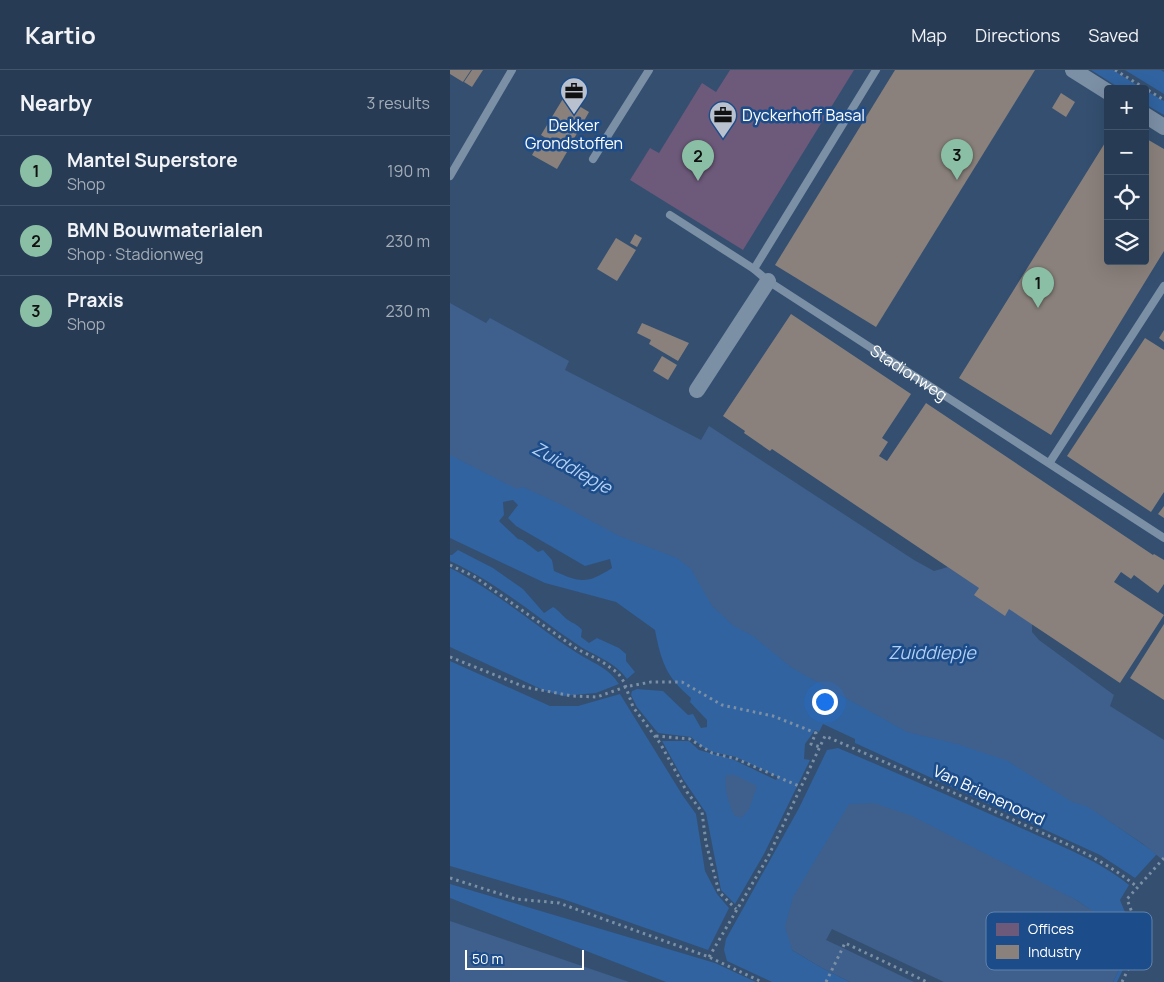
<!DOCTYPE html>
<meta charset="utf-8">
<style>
:root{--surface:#273b54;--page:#33465e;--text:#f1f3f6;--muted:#a4adb8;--line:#43556b;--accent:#8abfa5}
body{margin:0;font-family:Manrope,sans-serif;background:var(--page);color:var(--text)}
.controls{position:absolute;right:15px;top:15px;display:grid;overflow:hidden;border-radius:5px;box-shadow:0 5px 20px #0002}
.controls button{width:45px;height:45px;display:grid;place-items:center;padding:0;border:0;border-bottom:1px solid var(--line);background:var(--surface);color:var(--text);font:25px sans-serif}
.scale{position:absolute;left:15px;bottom:12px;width:119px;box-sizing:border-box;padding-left:5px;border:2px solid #fff;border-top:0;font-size:14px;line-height:18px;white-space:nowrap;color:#fff;-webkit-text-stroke:4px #1c4c89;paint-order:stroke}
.you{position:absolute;left:374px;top:631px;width:18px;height:18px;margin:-12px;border:4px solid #fff;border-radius:50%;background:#1a73e8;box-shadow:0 0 0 8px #1a73e833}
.badge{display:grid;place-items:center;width:32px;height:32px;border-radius:50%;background:var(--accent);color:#111;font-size:16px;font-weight:700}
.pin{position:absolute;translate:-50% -41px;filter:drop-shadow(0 1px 2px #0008)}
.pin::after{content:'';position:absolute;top:26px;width:18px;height:15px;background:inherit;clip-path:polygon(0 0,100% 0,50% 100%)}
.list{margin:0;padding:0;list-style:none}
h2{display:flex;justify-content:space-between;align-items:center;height:65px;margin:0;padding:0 20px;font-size:21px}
h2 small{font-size:16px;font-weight:400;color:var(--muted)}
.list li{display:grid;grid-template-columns:32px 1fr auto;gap:15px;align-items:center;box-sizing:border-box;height:70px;padding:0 20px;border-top:1px solid var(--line)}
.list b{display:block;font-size:19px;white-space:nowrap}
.list p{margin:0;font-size:16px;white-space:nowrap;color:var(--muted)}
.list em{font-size:16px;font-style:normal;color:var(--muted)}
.icon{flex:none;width:28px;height:28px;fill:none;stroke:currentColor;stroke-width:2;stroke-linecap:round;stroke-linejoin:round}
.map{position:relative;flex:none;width:714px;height:912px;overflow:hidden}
header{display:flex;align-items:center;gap:30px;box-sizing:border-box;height:70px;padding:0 25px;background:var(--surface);border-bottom:1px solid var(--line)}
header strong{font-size:24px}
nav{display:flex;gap:28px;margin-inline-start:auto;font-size:18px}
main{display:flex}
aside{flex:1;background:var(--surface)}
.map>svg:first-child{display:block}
.green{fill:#3063a0;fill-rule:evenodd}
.water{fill:#3f608c}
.pier{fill:#344f70}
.offices{fill:#6d597a}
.industry{fill:#8a817c}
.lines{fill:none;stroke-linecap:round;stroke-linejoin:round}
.path{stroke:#7b8fa5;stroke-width:3;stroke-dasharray:2.5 4;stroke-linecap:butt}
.service{stroke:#7b8fa5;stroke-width:8}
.minor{stroke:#7b8fa5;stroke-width:16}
.labels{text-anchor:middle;stroke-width:5;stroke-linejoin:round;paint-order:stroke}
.poi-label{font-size:16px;fill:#fff;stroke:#1c4c89;text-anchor:start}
.street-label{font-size:16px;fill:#fff;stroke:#1c4c89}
.water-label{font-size:18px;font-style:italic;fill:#b2d0f3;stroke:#1c4c89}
.key{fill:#1c4c89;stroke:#6082ac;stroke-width:1}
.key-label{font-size:14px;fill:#fff}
</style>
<header>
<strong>Kartio</strong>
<nav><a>Map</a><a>Directions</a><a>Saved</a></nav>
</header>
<main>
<aside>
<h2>Nearby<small>3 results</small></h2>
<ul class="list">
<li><span class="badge">1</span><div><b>Mantel Superstore</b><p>Shop</p></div><em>190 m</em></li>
<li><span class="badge">2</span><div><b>BMN Bouwmaterialen</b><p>Shop · Stadionweg</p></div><em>230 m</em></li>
<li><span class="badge">3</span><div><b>Praxis</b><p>Shop</p></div><em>230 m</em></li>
</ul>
</aside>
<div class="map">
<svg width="714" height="912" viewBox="0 0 714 912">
<rect width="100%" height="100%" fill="#344f70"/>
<g class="green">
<polygon points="641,0 663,0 693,19 671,19"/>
<polygon points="675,0 711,0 714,2 714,24"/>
<polygon points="695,20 714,31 714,45 695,34"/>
<path d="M 0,365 L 227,486 L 510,647 L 707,784 L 685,808 L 650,785 L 405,673 L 405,669 L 373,654 L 369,662 L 365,660 L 355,674 L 354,689 L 360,690 L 314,784 L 285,834 L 271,820 L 256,743 L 233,709 L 212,671 L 239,671 L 249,680 L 282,689 L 326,710 L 328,707 L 286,687 L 262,682 L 251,676 L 241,667 L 208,663 L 187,637 L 181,625 L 182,621 L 187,619 L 213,621 L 238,645 L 243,644 L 251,658 L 257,657 L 257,650 L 240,632 L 241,628 C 216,607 211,591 205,560 L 166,532 L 95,513 L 0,468 ZM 63,430 L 68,435 L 58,448 L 66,456 L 135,496 L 160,489 L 162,498 C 137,514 131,513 104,501 L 102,490 L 93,480 L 88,482 L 72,470 L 68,469 L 49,451 L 54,445 L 53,432 Z"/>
<path d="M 8,480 L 43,498 L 73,519 L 94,543 L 103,537 C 110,541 112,546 118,550 C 124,554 127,554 132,560 L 131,567 L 139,573 L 147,568 L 169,578 L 176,584 L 176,591 L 185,602 L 177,609 C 164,591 146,587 128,575 C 85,546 46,512 0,491 L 0,485 L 2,485 Z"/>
<path d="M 0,498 C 46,521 84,555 127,583 C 143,593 159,598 169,614 L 146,623 L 113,626 L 93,620 L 0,577 Z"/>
<polygon points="0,591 100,636 128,636 170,624 233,726 246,744 255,801 267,824 279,838 258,880 113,829 0,796"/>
<path d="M 388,678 C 452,705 515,733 578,761 C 612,777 650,791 679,815 L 670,830 L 687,871 L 667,912 L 663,912 L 680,876 L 663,852 L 647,845 L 628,831 L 399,735 L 342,880 L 372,898 L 400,912 L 322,912 L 277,891 L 274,880 L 276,869 L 349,738 L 377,680 Z"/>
<polygon points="0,814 265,893 306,912 216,912 0,828"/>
</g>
<g class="water">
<polygon points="0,233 36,253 40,248 119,291 115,300 251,370 259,356 464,490 484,501 498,497 582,552 582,562 589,570 664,625 660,636 714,670 714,791 693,774 638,737 622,732 558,691 507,674 457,662 342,598 303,566 284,556 262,536 241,499 227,488 169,466 112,435 73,417 67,419 0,385"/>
<path d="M 276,705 L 285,705 L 307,716 L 299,740 L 291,748 L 284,745 C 278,731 274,720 276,705 Z"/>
<path d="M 424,733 L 460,745 L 628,831 C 648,846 670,852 680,876 L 663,912 L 400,912 L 372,898 L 342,880 L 335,857 L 343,827 L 399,734 Z"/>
<polygon points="0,851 179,912 0,912"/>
</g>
<polygon class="pier" points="382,859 494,912 464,912 393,878 376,870"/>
<polygon class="offices" points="280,0 404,0 293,180 180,110 200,78 209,83 252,13 266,22"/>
<g class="industry">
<polygon points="0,0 21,0 13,12 0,4"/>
<polygon points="22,0 33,0 22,17 14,12"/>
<polygon points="445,0 585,0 426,257 325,195"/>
<polygon points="611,23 625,32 616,47 602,38"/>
<polygon points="114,27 139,42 117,81 91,65"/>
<polygon points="92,68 117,82 107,99 82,85"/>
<polygon points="658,68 658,191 695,191 695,68 714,79 714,181 601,365 509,308"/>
<polygon points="185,164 192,168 187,177 180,173"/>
<polygon points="166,168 186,180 167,211 147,199"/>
<polygon points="341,244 461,324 432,368 438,372 429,386 437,391 476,333 703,485 704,484 714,490 714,514 708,523 684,505 681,509 671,502 664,512 714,545 670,613 559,539 555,546 524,525 529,518 322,379 320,381 294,363 295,361 273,346"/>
<polygon points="192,253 239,273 228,291 199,274 201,270 187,263"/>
<polygon points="714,260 714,272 709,268"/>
<polygon points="695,268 714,280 714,422 701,442 617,386"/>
<polygon points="212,286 227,295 218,310 203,301"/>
<polygon points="714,436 714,448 708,444"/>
<polygon points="714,554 714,630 680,608"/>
</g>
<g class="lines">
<g class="path">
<polyline points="665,0 714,30"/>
<polyline points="0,495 25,507 127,579 151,591 168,603 174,612 183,637 210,673 237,722 252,742 256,773 269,822 286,839"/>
<polyline points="0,587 75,617 122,626 147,627 175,617 201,612 232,612 272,635 323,646 366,663 361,674 370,677"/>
<polyline points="206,666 240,669 262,683 287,689 351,717"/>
<polyline points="0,808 66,829 109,833 259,887 312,912"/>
<path d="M 259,887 L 318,787 L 375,666 C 440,694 505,723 570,753 C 610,771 652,788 686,816"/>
<polyline points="376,912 395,873 477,912"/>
<polyline points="672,912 692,870 677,829 714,788"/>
</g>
<g class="service">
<path id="s1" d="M 426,0 L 304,199 L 318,211 L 714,468"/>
<polyline points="143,89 199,0"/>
<polyline points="0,106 62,0"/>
<polyline points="220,145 304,199"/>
<polyline points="600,392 714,216"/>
</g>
<g class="minor">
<polyline points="623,0 658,22"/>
<polyline points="695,45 714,57"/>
<polyline points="247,320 318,211"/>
</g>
</g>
<defs>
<g id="office-pin" transform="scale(1.4375)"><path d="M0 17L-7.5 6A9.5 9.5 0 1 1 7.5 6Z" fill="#b8c1cd" stroke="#1c4c89"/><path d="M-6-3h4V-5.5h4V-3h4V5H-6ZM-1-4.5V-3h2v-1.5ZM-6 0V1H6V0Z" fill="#111"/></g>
</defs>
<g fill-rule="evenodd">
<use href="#office-pin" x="124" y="21"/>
<use href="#office-pin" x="273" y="45"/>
</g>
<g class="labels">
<g class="poi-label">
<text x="292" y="51">Dyckerhoff Basal</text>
<text x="124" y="61" text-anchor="middle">Dekker<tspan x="124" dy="18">Grondstoffen</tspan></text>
</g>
<g class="street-label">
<text dy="6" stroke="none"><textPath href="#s1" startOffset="420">Stadionweg</textPath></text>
<text transform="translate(539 725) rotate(25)" y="6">Van Brienenoord</text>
</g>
<g class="water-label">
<text transform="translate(122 398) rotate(29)" y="6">Zuiddiepje</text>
<text x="482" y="589">Zuiddiepje</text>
</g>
</g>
<rect x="536" y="842" width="166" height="58" rx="8" class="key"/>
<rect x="546" y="853" width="23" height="13" fill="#6d597a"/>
<rect x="546" y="875" width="23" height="14" fill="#8a817c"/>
<g class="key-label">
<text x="578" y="864">Offices</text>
<text x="578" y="887">Industry</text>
</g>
</svg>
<div class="controls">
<button>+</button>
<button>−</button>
<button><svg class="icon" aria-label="locate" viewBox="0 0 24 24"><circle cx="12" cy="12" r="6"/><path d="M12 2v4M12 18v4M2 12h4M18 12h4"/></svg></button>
<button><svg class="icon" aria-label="layers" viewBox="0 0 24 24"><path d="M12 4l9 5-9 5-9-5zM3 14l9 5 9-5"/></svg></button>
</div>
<div class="scale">50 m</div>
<div class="you"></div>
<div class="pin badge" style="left:588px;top:238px">1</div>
<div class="pin badge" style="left:248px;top:111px">2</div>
<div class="pin badge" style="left:507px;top:110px">3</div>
</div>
</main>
